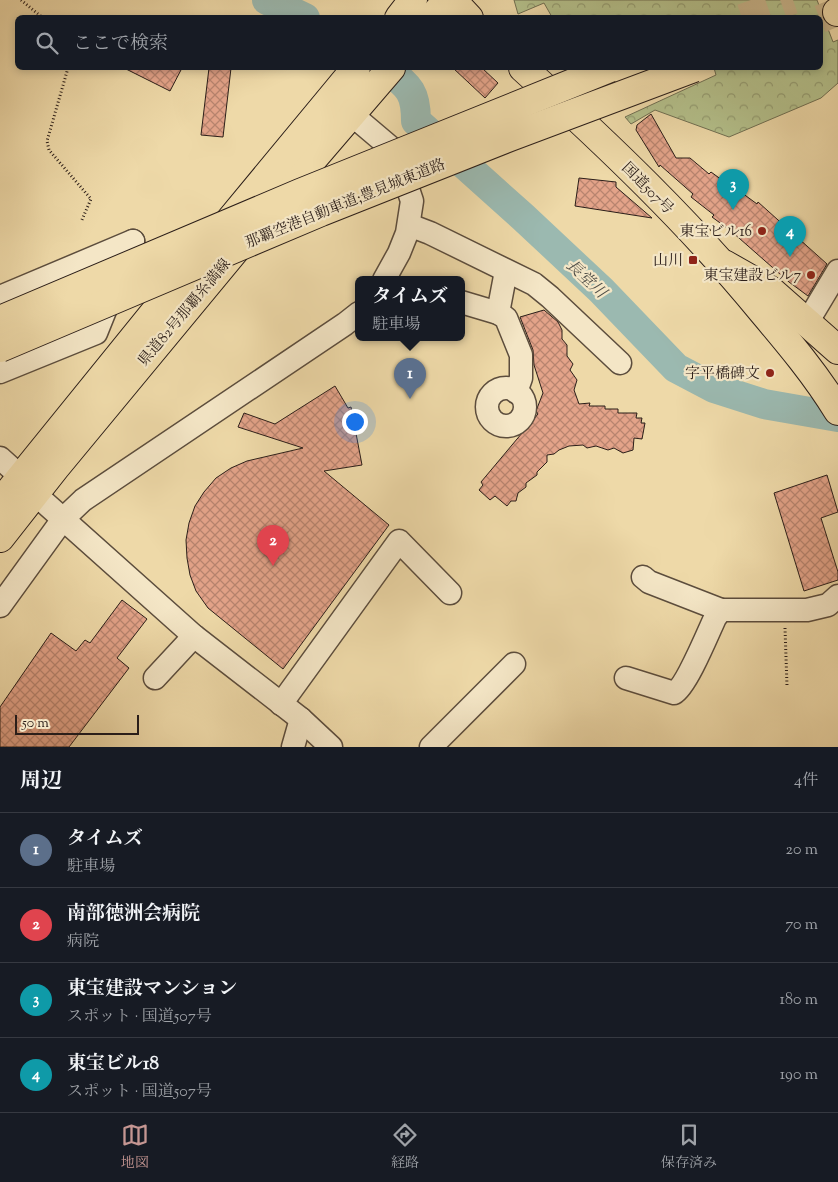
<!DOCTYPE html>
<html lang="ja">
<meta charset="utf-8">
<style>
:root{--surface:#171b24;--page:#20242c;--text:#f1f3f6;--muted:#9ea1a6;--line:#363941;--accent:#c59692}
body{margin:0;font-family:"Sorts Mill Goudy","Noto Serif JP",serif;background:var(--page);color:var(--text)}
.scale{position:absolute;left:15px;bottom:12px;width:124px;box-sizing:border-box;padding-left:5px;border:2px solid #2b1e19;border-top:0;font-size:14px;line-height:18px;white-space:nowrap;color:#2b1e19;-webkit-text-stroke:4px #f4e6c6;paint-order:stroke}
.you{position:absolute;left:354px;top:421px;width:18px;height:18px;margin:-12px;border:4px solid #fff;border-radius:50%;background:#1a73e8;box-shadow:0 0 0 8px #1a73e833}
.badge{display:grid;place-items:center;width:32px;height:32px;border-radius:50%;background:var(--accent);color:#fff;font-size:16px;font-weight:700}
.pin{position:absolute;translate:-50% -41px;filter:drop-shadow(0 1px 2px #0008)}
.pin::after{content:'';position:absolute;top:26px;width:18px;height:15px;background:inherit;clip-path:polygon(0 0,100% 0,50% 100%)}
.popup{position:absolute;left:355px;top:276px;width:110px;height:65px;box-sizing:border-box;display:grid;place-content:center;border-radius:8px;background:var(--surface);filter:drop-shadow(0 1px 4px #0005);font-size:16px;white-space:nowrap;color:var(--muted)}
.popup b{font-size:19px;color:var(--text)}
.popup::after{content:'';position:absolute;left:50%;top:100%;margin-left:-10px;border:10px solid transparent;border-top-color:var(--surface)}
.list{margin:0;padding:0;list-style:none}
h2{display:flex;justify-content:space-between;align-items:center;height:65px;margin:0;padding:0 20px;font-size:21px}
h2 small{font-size:16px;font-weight:400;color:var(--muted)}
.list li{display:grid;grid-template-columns:32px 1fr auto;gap:15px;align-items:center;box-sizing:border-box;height:75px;padding:0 20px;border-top:1px solid var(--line)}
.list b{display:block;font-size:19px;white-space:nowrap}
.list p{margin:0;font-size:16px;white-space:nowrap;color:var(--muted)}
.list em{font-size:16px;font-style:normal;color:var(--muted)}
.icon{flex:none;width:28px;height:28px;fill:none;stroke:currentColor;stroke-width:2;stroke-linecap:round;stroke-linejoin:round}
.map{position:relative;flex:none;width:838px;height:747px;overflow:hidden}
.search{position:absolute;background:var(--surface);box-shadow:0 2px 8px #0003;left:15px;right:15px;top:15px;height:55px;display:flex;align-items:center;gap:12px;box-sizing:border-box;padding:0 18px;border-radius:8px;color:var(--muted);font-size:19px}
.sheet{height:365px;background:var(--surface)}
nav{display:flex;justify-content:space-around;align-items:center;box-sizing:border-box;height:70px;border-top:1px solid var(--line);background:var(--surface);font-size:14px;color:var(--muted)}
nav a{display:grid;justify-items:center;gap:2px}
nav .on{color:var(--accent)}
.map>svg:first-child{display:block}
.forest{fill:url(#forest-crowns);stroke:#706f52}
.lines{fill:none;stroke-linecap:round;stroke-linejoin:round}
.river{stroke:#9bb9b0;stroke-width:30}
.building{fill:url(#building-cross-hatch);stroke:#2b1e19}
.highway-tunnel{stroke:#c7b48b;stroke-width:28;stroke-dasharray:28 14;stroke-linecap:butt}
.minor-casing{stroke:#5c4d3d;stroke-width:25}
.major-casing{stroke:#2b1e19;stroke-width:30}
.highway-casing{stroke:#2b1e19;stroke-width:30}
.path{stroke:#2b1e19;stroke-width:3;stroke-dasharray:1 2.5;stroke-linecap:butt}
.minor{stroke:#f4e6c6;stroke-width:22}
.major{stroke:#eed9a8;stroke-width:28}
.highway{stroke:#eed9a8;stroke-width:28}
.highway-bridge-casing{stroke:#2b1e19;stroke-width:30;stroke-linecap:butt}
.highway-bridge{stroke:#eed9a8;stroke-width:28}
.poi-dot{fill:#8f2418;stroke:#f4e6c6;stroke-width:2}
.labels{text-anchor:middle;stroke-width:4.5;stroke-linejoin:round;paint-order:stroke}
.street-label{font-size:15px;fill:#2b1e19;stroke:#f4e6c6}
.poi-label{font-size:15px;fill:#2b1e19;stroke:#f4e6c6;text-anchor:end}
.water-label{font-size:16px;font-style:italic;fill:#4d4c46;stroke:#f4e6c6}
</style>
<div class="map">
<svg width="838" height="747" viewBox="0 0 838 747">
<defs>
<pattern id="forest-crowns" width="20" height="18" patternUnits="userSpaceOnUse" patternTransform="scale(1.25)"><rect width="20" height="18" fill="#b4c08b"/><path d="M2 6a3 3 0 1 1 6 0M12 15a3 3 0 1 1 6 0" fill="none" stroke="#939b71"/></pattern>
<pattern id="building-cross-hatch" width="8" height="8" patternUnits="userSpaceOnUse" patternTransform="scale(1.25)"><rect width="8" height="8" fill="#e3a389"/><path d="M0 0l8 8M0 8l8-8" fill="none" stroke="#b8846f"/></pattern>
</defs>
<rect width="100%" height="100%" fill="#eed9a8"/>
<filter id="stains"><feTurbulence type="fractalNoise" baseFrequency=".004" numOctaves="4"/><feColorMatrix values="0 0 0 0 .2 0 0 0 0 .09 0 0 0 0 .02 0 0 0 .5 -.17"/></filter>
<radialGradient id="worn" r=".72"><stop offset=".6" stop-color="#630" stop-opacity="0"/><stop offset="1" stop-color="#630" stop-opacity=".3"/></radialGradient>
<polygon class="forest" points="514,0 817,0 833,42 838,40 838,83 821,98 729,137 655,110 631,124 625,117 716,75 714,68 820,68 820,18 552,17 544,3 518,14"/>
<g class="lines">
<g class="river">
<polyline points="267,0 305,18"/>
<path d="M 385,68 C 408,86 416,90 416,121 L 523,217 L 601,290 L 676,368 L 714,388 L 764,404 L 838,417"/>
</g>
</g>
<g class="building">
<polygon points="124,68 182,68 170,91"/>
<polygon points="209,68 231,68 223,137 201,135"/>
<polygon points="453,68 482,68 498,83 485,98"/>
<polygon points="651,114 676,158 690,158 709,174 711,172 733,188 734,187 757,204 758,202 827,264 808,296 789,282 731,231 712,217 714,215 691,197 693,194 660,165 659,167 636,130 637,125"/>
<polygon points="579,178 616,182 616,187 652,218 575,206"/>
<polygon points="544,310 558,322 562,330 562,339 567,345 567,356 573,364 570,370 577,380 574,390 579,404 590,403 589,406 605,406 605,409 618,409 618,413 637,413 636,418 642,418 641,423 645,423 642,439 634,438 633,450 623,453 614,448 608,450 596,446 587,448 583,445 569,446 559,450 554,454 547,455 547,462 537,472 537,475 526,483 526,487 518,493 516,501 511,501 507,506 495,496 490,500 479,490 483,485 481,482 538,414 536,411 543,393 534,365 533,350 520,317"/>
<polygon points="335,386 348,408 351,407 362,465 324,471 389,525 283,669 208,608 196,591 190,575 187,558 186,540 189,523 195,506 204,492 216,478 231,468 247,461 303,448 238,427 244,413 275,424"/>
<polygon points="827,475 838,512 821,518 838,572 838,580 804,591 774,493"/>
<polygon points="122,600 147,619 117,658 129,668 69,747 0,747 0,707 51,633 76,651 85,640 90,643"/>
</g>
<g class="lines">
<g class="highway-tunnel">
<polyline points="742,18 793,0"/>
<polyline points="820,19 837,12"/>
</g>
<g class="minor-casing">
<g id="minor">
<polyline points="351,114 390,147 402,171 412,201 407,233 399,253 384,280"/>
<polyline points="409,225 430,233 534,284 550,297 620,363"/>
<polyline points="0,297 133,241"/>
<polyline points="461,302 498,313 506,318 521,355 521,378 516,392"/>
<polyline points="498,313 506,271"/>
<polyline points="808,321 838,271"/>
<polyline points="0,372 96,333 133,241"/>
<circle cx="506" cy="407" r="19"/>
<polyline points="0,458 21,477"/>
<polyline points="35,494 194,636 301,719 331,747"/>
<polyline points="643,577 649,582 721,610"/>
<polyline points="0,606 63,519 83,500 345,324 359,313"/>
<polyline points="155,678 194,636"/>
<path d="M 626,678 L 674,693 C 686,687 708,633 715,618 L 721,610 L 807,610 L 828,605 L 838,596"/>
<polyline points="281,704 399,541 450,593"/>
<polyline points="293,747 301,719"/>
<polyline points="431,747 514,664"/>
</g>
</g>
<g class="major-casing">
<g id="major">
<polyline points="399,18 413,0"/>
<polyline points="432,18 447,0"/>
<polyline points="270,209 391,68"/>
<polyline points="222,230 356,68"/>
<polyline points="724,264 770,290 838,350"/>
<polyline points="0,503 196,261"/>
<polyline points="0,538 55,468 242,242"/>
</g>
</g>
<g class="highway-casing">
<g id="highway">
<polyline points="452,0 469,18"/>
<polyline points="837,12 838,12"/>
<path d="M 523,68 C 607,144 690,223 762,311 C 789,343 816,375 838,411"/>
</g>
</g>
<g class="path">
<polyline points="21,0 43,18"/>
<polyline points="68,68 47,141 49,150 91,199 81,222"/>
<polyline points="785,628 787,686"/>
</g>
<use href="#minor" class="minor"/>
<use href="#major" class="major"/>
<use href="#highway" class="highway"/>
<g class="highway-bridge-casing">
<g id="highway-bridge">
<polyline points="0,320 300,193 610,68"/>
<polyline points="0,348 321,212 510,137 694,68"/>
</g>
</g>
<use href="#highway-bridge" class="highway-bridge"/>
</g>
<g class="poi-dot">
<circle cx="762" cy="231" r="5"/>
<rect x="688" y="255" width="10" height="10" rx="2.5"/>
<circle cx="811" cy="275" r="5"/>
<circle cx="770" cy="373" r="5"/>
</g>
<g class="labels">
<g class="street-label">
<text transform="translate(648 188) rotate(45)" y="5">国道507号</text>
<text transform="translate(345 203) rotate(-22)" y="5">那覇空港自動車道;豊見城東道路</text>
<text transform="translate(184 312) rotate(-50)" y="5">県道82号那覇糸満線</text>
</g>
<g class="poi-label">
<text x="752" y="236">東宝ビル16</text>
<text x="683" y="265">山川</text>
<text x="801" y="280">東宝建設ビル7</text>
<text x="760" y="378">字平橋碑文</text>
</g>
<g class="water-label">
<text transform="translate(587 278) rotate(43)" y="6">長堂川</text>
</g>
</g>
<rect width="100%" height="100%" filter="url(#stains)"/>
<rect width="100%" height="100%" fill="url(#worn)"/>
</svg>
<div class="scale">50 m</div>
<div class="you"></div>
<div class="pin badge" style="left:410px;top:399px;background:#5c6f8a">1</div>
<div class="popup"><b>タイムズ</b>駐車場</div>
<div class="pin badge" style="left:273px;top:566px;background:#e0444e">2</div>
<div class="pin badge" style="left:733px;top:210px;background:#0f9aa8">3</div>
<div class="pin badge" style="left:790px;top:257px;background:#0f9aa8">4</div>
<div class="search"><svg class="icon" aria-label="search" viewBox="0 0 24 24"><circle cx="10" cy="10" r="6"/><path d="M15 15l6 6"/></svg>ここで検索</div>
</div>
<section class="sheet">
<h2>周辺<small>4件</small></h2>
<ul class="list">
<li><span class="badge" style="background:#5c6f8a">1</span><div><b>タイムズ</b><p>駐車場</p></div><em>20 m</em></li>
<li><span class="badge" style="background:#e0444e">2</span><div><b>南部徳洲会病院</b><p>病院</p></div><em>70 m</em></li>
<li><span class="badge" style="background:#0f9aa8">3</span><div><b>東宝建設マンション</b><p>スポット · 国道507号</p></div><em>180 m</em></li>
<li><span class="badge" style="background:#0f9aa8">4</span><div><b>東宝ビル18</b><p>スポット · 国道507号</p></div><em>190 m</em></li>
</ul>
</section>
<nav>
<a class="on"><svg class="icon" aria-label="map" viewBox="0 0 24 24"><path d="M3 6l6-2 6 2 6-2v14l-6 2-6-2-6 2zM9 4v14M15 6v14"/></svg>地図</a>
<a><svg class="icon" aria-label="directions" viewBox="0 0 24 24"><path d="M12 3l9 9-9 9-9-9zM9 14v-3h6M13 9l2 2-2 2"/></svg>経路</a>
<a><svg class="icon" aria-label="saved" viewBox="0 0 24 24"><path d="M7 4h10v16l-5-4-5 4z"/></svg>保存済み</a>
</nav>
